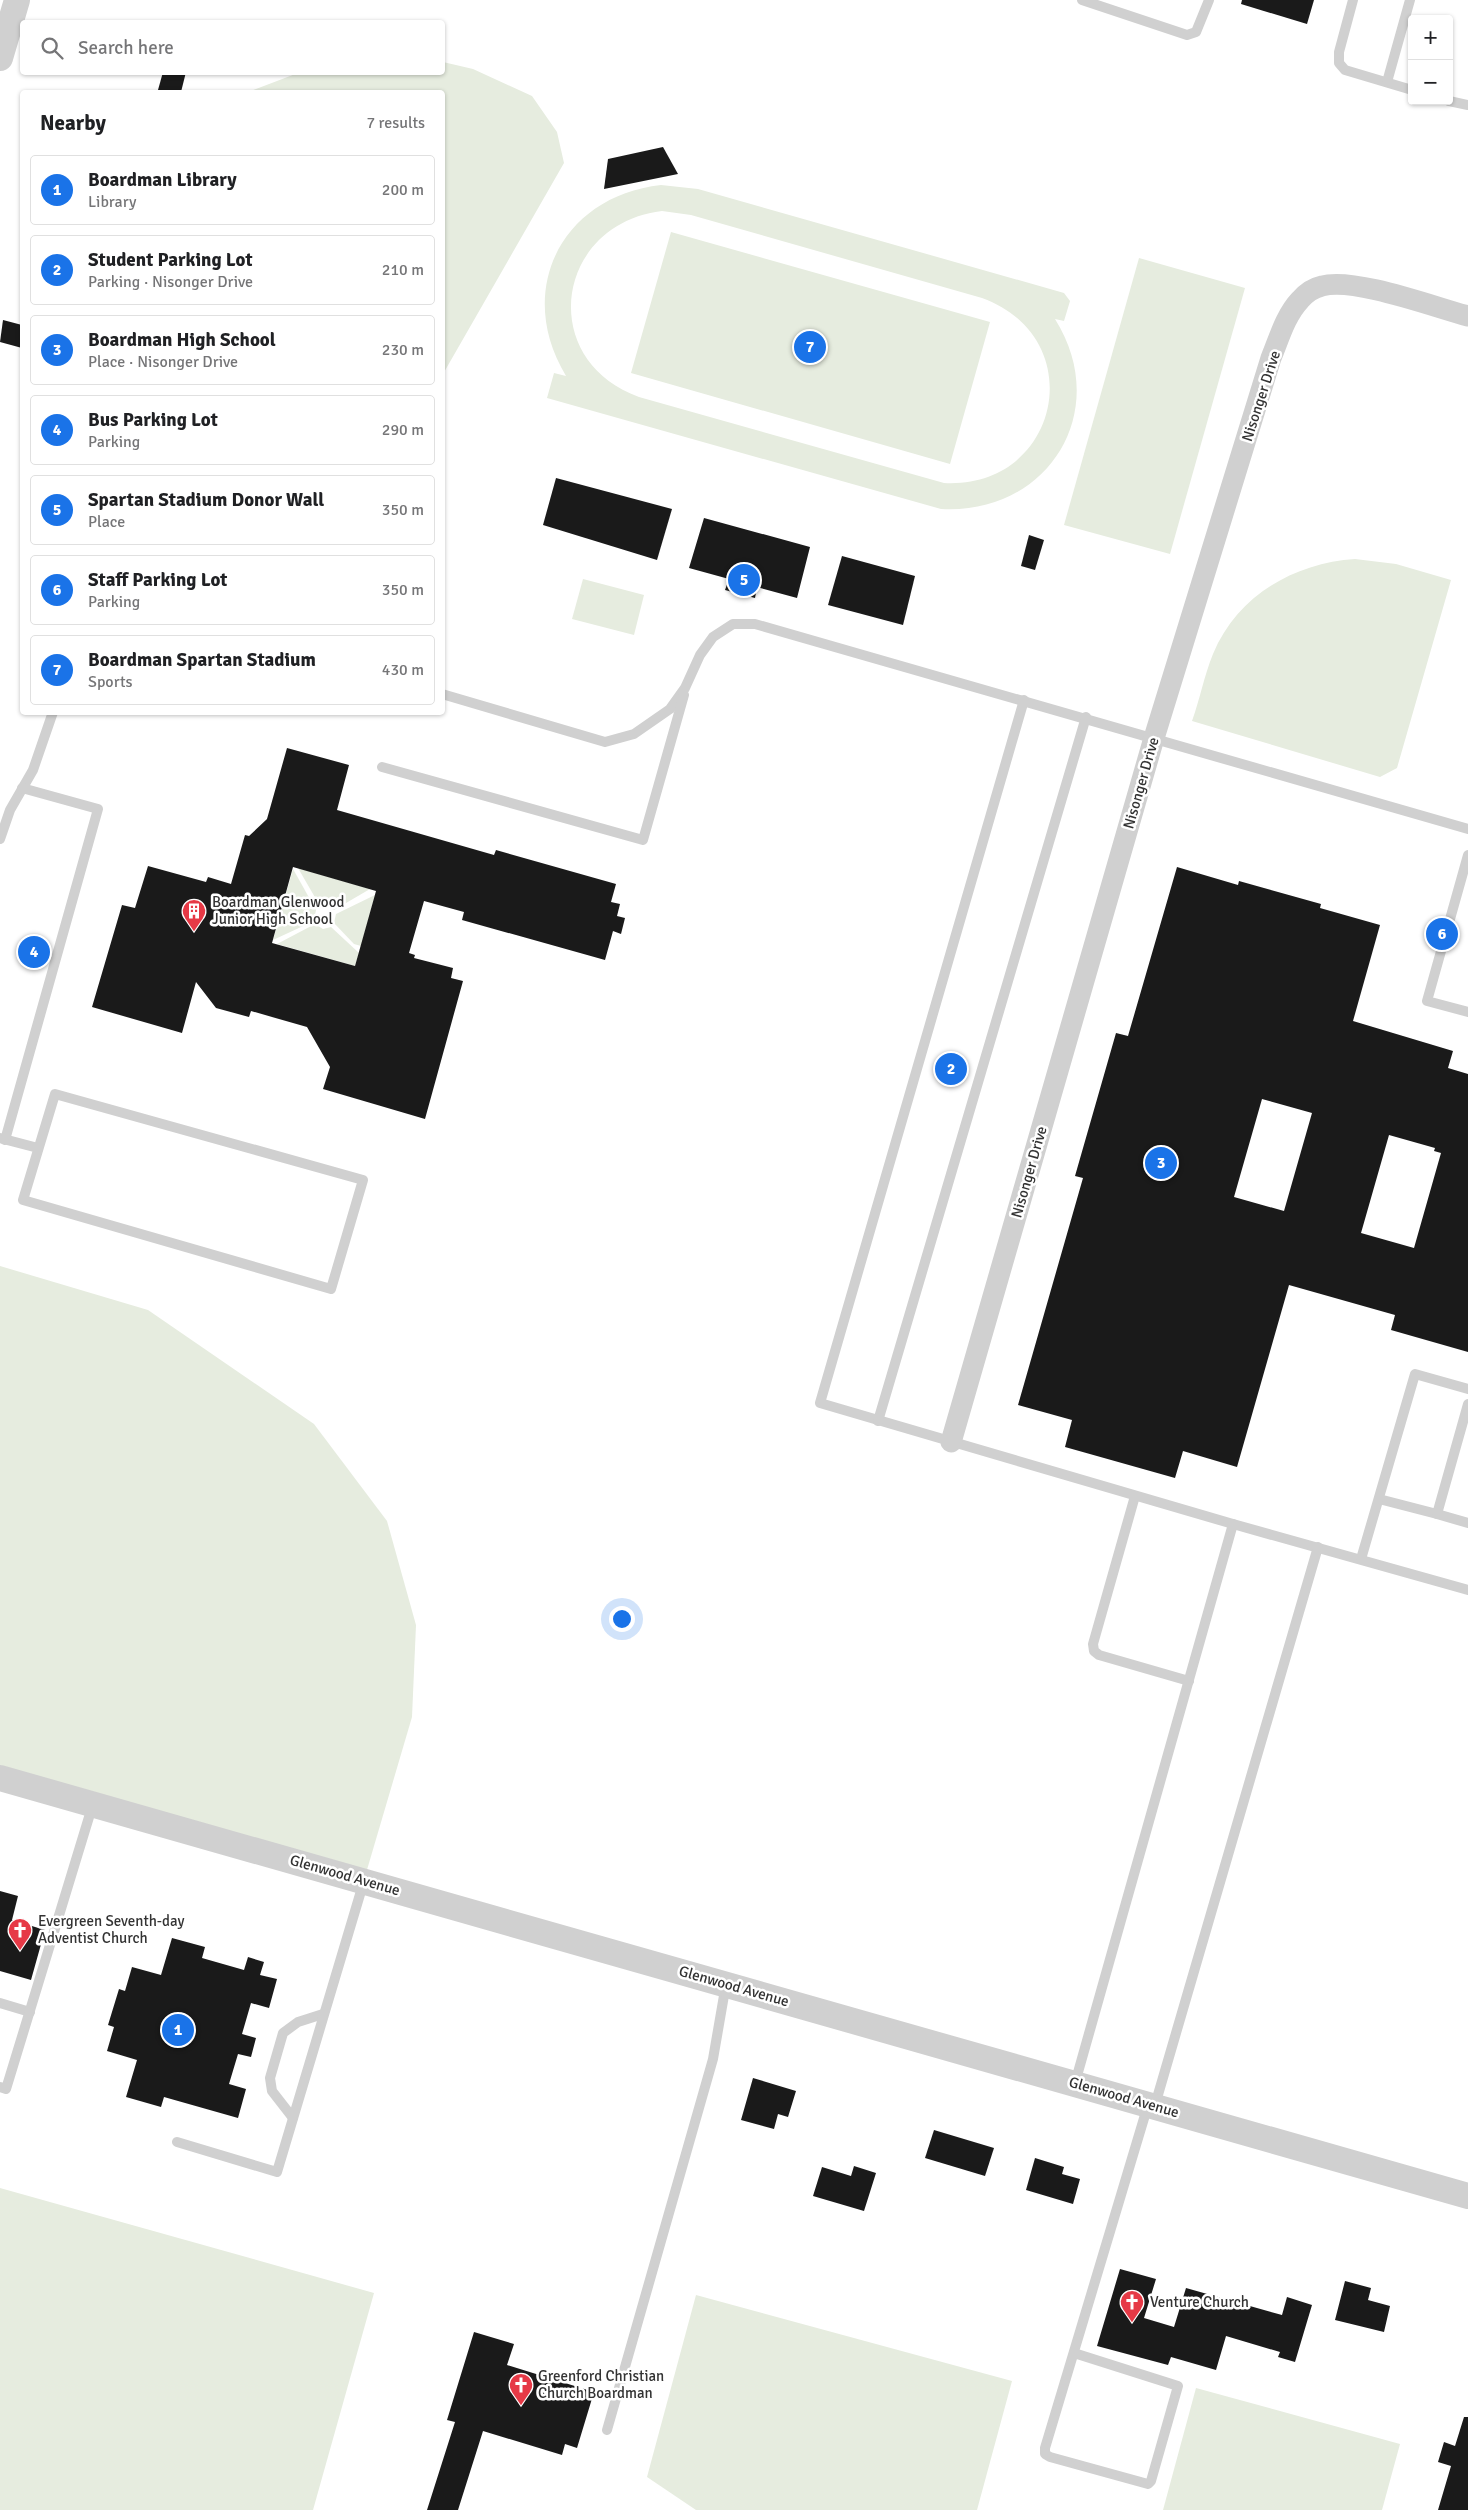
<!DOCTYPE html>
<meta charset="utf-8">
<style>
:root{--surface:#fff;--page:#f6f6f6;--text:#202124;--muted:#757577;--line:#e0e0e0;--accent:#1a73e8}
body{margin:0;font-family:Signika,sans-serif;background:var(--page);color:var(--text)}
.controls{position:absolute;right:15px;top:15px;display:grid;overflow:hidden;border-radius:5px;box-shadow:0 1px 4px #0004}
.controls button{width:45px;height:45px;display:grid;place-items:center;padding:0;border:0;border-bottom:1px solid var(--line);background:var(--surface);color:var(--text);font:25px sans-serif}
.you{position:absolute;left:621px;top:1618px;width:18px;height:18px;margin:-12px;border:4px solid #fff;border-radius:50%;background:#1a73e8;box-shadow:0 0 0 8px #1a73e833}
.badge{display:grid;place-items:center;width:32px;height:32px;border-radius:50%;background:var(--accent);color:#fff;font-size:16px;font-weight:700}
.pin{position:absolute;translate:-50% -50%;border:2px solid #fff;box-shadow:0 1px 5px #0006}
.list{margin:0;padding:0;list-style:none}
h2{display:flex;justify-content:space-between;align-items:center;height:65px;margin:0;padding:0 20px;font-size:21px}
h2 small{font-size:16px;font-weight:400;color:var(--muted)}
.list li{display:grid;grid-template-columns:32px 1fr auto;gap:15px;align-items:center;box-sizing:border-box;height:70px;margin:0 10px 10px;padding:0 10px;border:1px solid var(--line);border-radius:5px}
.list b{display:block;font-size:19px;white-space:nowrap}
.list p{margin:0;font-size:16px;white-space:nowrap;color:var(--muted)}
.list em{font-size:16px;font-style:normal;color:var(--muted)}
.icon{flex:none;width:28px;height:28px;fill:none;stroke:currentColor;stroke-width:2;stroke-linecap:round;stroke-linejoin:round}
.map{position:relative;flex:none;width:1468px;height:2510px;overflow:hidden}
.search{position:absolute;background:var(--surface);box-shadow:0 1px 4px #0004;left:20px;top:20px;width:425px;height:55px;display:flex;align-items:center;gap:12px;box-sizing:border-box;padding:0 18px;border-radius:5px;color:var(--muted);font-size:19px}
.panel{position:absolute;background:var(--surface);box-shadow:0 1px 4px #0004;left:20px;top:90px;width:425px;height:625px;border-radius:5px}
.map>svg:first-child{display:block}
.green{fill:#e6ecdf;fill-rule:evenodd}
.building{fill:#1a1a1a;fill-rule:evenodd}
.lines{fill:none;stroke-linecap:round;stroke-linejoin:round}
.service{stroke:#d0d0d0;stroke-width:10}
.minor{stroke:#d0d0d0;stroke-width:21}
.tertiary{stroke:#d0d0d0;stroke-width:26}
.labels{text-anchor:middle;stroke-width:5;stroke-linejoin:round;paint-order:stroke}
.street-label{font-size:15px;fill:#333;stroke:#fff}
.poi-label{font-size:15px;fill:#333;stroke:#fff;text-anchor:start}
</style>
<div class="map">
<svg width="1468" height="2510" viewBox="0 0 1468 2510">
<rect width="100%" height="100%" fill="#fff"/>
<g class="green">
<polygon points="443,62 473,69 532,96 557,132 564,163 443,374 442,92 248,92 298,73 442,72"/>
<path d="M 661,185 L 698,189 L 1064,293 L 1070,301 L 1064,321 L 1055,319 C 1113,411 1048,515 941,509 L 547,398 L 554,373 L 566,376 C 514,290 562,196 661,185 ZM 662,211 L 691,215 L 982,298 C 1092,338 1060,489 944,483 L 639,397 C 536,360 555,224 662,211 Z"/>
<polygon points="671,232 990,322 950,464 631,373"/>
<polygon points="1139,258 1245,288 1170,554 1064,525"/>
<path d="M 1355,559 L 1396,564 L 1451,580 L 1397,768 L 1380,777 L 1192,721 C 1200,699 1204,676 1213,654 C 1237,596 1294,563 1355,559 Z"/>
<polygon points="583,579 644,595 634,635 572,619"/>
<polygon points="298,868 370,889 334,910 326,906 320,906"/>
<polygon points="293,869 316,910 314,921 273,940"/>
<polygon points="375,895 361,946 354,944 334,923 336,914"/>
<polygon points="315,924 323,929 331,927 359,953 355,966 277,944"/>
<polygon points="0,1266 148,1310 314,1424 387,1521 416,1625 412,1717 364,1880 0,1778"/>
<polygon points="0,2188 374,2293 313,2510 0,2510"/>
<polygon points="696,2295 1012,2381 977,2510 696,2510 647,2477"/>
<polygon points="1196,2388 1400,2444 1382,2510 1163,2510"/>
</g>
<g class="building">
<polygon points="1242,0 1314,0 1307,24 1241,4"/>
<polygon points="163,72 186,72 181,92 158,90"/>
<polygon points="663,147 678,174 604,189 608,159"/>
<polygon points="3,320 22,325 22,348 0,342"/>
<polygon points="556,478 672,509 657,560 543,525"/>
<polygon points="704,518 810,547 797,598 757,587 755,598 725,590 729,579 689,568"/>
<polygon points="1029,535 1044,540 1035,570 1021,566"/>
<polygon points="842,556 915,576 903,625 828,605"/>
<path d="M 287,748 L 349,765 L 337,810 L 494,855 L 496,850 L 616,884 L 611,902 L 620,904 L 617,916 L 625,918 L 621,934 L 613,931 L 605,960 L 462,920 L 464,912 L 424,901 L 409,953 L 415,955 L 414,958 L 453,968 L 451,978 L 463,981 L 425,1119 L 323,1089 L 330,1067 L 307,1027 L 251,1011 L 249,1017 L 216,1008 L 196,982 L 182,1033 L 92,1007 L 122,905 L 135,908 L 148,866 L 206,882 L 208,877 L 231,884 L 245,835 L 249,836 L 267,819 ZM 293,867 L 376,891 L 355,966 L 272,943 Z"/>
<path d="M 1177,867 L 1238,885 L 1239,881 L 1321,904 L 1320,908 L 1380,925 L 1353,1021 L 1453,1051 L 1448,1068 L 1468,1074 L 1468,1352 L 1391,1330 L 1395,1315 L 1289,1285 L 1237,1467 L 1183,1451 L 1175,1478 L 1065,1447 L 1072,1420 L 1018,1405 L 1083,1178 L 1075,1176 L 1116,1033 L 1128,1036 ZM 1262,1099 L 1312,1113 L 1284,1211 L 1234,1197 ZM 1389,1135 L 1435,1148 L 1434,1151 L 1441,1153 L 1414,1248 L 1361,1233 Z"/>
<polygon points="0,1891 18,1896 12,1920 45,1930 31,1980 0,1971"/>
<polygon points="172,1938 205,1947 202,1958 244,1970 248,1957 264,1962 260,1975 277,1979 269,2008 251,2003 242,2034 256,2038 251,2057 238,2054 229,2084 246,2089 238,2118 164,2097 161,2107 126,2097 137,2060 107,2051 114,2027 108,2025 119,1989 125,1991 132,1967 161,1975"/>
<polygon points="753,2078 796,2091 788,2117 778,2114 774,2129 741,2120"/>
<polygon points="934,2130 994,2148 985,2176 925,2158"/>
<polygon points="1035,2158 1064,2167 1062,2174 1080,2179 1073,2204 1026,2190"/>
<polygon points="854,2166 876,2173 864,2211 813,2196 822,2167 851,2176"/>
<polygon points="1120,2269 1156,2279 1144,2318 1174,2327 1186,2288 1282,2315 1287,2297 1312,2305 1295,2362 1278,2357 1280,2352 1226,2336 1216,2370 1171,2357 1168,2365 1097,2346"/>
<polygon points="1345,2281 1371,2288 1368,2300 1390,2306 1384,2332 1335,2320"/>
<polygon points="474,2332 514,2344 507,2365 594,2392 577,2448 565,2444 562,2455 483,2431 458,2510 427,2510 455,2422 447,2420"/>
<polygon points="1464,2417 1468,2417 1468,2510 1438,2510 1451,2466 1438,2462 1444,2442 1455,2446"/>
</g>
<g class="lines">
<g class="service">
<polyline points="1082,0 1187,35 1196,32 1209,0"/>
<polyline points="1353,0 1339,52 1339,63 1345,70 1412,90"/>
<polyline points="1387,82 1410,0"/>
<polyline points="1449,101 1468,105"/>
<polyline points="442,694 605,742 634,734 670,709 685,688 700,655 713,637 733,624 755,624 1468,829"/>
<polyline points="1024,700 820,1403 1233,1524 1468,1590"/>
<polyline points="382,767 643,840 684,695"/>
<polyline points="0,839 10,810 33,770 53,712"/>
<polyline points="1468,855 1427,1001 1468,1012"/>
<polygon points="55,1094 363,1180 331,1289 23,1200"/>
<polyline points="0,1138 38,1148"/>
<polyline points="5,1140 98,809 22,788"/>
<polyline points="878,1421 1086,717"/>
<polyline points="1135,1496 1093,1644 1094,1651 1099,1655 1189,1681"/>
<polyline points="1379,1499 1437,1514 1468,1404"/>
<polyline points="1437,1514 1468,1523"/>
<polyline points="1361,1559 1415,1374 1468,1389"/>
<polyline points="0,2003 30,2012"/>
<polyline points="1075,2083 1233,1524"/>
<polyline points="0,2087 6,2089 93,1804"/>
<polyline points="1155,2105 1318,1547"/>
<polyline points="293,2118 272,2091 270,2078 283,2033 298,2022 323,2014"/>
<polyline points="177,2142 277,2172 364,1881"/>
<polyline points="1074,2353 1178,2386 1151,2481 1148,2484 1050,2457 1045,2454 1045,2448 1148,2105"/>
<polyline points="607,2430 713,2059 726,1984"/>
</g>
<path class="minor" d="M 951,1442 L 1154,738 L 1271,358 C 1279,339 1285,316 1300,300 C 1306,293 1313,288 1322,286 C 1354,277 1434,307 1468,316"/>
<g class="tertiary">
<polyline points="0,58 17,0"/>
<polyline points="0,1778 1468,2196"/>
</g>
</g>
<defs>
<g id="building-pin" transform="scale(1.25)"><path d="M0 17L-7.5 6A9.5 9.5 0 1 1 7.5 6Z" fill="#e63946" stroke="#fff"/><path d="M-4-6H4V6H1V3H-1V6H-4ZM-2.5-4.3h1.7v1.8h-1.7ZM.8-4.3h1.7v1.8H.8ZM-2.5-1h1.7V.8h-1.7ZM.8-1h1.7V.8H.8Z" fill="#fff"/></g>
<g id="church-pin" transform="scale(1.25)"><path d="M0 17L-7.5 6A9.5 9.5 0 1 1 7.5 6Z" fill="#e63946" stroke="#fff"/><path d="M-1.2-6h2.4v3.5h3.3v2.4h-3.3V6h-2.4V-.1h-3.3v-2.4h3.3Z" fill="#fff"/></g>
</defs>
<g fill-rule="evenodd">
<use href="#building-pin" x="194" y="911"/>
<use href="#church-pin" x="20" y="1930"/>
<use href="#church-pin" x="1132" y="2302"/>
<use href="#church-pin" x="521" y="2385"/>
</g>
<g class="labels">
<g class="street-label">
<text transform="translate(1261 396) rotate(-72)" y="5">Nisonger Drive</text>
<text transform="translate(1141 783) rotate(-74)" y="5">Nisonger Drive</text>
<text transform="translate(1029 1172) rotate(-74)" y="5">Nisonger Drive</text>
<text transform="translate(345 1875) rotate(16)" y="5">Glenwood Avenue</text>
<text transform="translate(734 1986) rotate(16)" y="5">Glenwood Avenue</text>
<text transform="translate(1124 2097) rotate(16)" y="5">Glenwood Avenue</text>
</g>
<g class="poi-label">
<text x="212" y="907">Boardman Glenwood<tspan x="212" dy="17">Junior High School</tspan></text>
<text x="38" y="1926">Evergreen Seventh-day<tspan x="38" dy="17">Adventist Church</tspan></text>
<text x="1150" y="2307">Venture Church</text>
<text x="538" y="2381">Greenford Christian<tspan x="538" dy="17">Church Boardman</tspan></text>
</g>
</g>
</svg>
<div class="controls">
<button>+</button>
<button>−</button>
</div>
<div class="you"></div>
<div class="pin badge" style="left:178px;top:2030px">1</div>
<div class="pin badge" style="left:951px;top:1069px">2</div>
<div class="pin badge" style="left:1161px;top:1163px">3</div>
<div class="pin badge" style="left:34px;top:952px">4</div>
<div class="pin badge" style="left:744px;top:580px">5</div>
<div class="pin badge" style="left:1442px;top:934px">6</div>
<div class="pin badge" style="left:810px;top:347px">7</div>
<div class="search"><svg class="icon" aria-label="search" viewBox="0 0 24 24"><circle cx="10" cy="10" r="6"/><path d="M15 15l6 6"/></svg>Search here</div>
<section class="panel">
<h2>Nearby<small>7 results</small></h2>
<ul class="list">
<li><span class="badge">1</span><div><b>Boardman Library</b><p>Library</p></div><em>200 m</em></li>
<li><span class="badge">2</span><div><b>Student Parking Lot</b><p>Parking · Nisonger Drive</p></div><em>210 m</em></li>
<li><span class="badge">3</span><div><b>Boardman High School</b><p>Place · Nisonger Drive</p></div><em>230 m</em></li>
<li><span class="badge">4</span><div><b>Bus Parking Lot</b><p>Parking</p></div><em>290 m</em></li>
<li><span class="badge">5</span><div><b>Spartan Stadium Donor Wall</b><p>Place</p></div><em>350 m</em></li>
<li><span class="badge">6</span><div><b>Staff Parking Lot</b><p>Parking</p></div><em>350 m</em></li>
<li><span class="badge">7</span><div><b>Boardman Spartan Stadium</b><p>Sports</p></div><em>430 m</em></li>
</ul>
</section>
</div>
